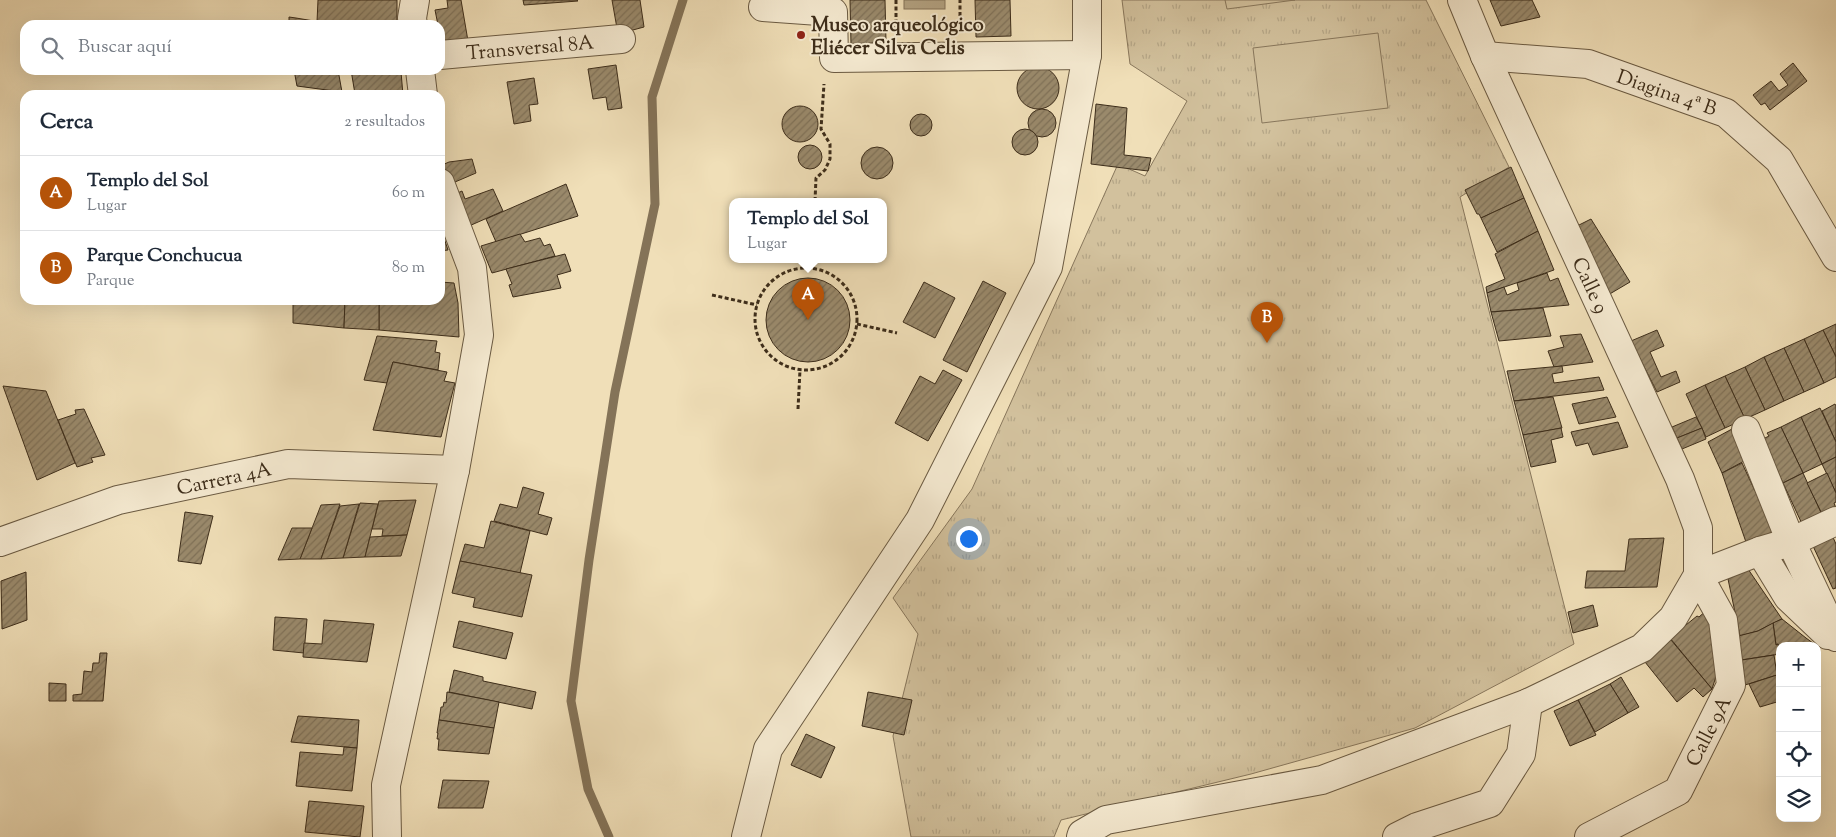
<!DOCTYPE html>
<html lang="es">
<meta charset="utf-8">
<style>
:root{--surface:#fff;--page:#f2f2f3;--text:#1f2937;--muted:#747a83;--line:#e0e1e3;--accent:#b45309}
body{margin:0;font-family:"Sorts Mill Goudy",serif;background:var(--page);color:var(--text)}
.controls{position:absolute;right:15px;bottom:15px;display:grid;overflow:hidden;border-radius:10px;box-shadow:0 5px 20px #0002}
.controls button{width:45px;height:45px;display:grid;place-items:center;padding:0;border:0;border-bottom:1px solid var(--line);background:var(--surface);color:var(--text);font:25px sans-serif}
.you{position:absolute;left:968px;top:538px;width:18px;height:18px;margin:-12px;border:4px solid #fff;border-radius:50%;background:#1a73e8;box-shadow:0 0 0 8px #1a73e833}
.badge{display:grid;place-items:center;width:32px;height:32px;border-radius:50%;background:var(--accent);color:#fff;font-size:16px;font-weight:700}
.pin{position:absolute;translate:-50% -41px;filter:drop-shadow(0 1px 2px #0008)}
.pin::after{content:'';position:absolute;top:26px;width:18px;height:15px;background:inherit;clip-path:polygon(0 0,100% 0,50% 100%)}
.popup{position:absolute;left:729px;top:198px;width:158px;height:65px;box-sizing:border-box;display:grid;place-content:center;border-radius:10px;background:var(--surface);filter:drop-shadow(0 1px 4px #0005);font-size:16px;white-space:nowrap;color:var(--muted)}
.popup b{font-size:19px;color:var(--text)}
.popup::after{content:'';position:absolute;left:50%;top:100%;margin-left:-10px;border:10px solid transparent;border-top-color:var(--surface)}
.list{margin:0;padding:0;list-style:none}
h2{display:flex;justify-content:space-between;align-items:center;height:65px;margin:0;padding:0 20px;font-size:21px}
h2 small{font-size:16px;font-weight:400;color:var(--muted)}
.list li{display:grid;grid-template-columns:32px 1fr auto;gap:15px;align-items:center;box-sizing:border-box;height:75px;padding:0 20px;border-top:1px solid var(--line)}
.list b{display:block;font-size:19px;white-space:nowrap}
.list p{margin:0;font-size:16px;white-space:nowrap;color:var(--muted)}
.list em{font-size:16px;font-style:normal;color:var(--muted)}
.icon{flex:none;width:28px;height:28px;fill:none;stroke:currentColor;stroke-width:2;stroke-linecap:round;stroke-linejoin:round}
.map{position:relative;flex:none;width:1836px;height:837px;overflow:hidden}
.search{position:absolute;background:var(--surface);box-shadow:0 5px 20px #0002;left:20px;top:20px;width:425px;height:55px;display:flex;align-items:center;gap:12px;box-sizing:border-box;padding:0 18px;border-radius:15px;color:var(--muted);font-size:19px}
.panel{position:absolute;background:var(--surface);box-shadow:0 5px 20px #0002;left:20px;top:90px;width:425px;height:215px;border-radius:15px}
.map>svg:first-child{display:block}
.grass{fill:url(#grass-tufts);stroke:#88775c}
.garden{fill:#d2c19d;stroke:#88775c}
.water{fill:#b3a282;stroke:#847358}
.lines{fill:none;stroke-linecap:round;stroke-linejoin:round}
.stream{stroke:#847358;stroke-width:9}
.building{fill:url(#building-hatch);stroke:#3d2d1a}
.minor-casing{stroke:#6a5a42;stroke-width:30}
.path{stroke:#3d2d1a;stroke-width:3;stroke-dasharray:4 2.5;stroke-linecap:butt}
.minor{stroke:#f5ead1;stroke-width:28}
.poi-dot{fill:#8f2418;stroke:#f5ead1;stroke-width:2}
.labels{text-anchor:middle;stroke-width:4;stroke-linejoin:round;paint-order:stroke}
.poi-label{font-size:20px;font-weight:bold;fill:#3d2d1a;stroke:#f5ead1;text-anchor:start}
.street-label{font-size:20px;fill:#3d2d1a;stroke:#f5ead1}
</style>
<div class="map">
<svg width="1836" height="837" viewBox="0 0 1836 837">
<defs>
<pattern id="grass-tufts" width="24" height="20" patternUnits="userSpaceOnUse" patternTransform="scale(1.25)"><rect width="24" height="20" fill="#d2c19d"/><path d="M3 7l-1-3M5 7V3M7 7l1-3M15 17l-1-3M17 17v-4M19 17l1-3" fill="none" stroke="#b5a687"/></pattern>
<pattern id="building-hatch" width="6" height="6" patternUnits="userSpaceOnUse" patternTransform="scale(1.25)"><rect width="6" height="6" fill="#9a8a6c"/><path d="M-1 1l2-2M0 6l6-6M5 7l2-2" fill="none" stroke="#7f7158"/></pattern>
</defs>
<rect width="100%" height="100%" fill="#f0dfb8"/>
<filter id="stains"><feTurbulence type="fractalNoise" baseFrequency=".004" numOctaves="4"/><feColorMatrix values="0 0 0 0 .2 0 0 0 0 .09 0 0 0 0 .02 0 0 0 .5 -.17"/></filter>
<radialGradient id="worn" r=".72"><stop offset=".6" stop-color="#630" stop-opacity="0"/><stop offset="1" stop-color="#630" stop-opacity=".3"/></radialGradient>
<polygon class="grass" points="1122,0 1426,0 1509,167 1460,197 1574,644 1415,728 1251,774 1061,820 1054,837 911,837 893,736 918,634 893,598 972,489 1118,164 1145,176 1187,101 1130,64"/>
<g class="garden">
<polygon points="1225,0 1295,0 1227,9"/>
<polygon points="1378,33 1388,108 1262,123 1253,48"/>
</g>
<rect class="water" x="904" y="0" width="41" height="9"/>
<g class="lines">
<polyline class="stream" points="609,837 588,789 571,701 589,560 615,392 655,204 652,97 683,0"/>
</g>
<g class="building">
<polygon points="318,0 397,0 397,25 338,25 317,22"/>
<polygon points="447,0 461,0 468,41 441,47 440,25 438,25 435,10 448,8"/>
<polygon points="523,0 577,0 578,1 524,5"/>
<polygon points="612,0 640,0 644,27 618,34"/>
<polygon points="850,0 885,0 886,42 851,45"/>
<polygon points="975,0 1010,0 1011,36 976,37"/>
<polygon points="1490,0 1532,0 1540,17 1501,26"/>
<polygon points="289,17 296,18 338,25 289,25"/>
<polygon points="1793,63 1807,81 1770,110 1765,103 1761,105 1753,95 1771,81 1779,91 1788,85 1780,74"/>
<polygon points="616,65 622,108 608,110 606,97 593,99 588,69"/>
<circle cx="1038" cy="88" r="21"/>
<polygon points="294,70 338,70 342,92 297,86"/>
<polygon points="351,70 388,70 401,72 403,95 355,94"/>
<polygon points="534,78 538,104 529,105 531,121 514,124 507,82"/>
<polygon points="1096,104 1127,108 1124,155 1151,158 1148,171 1091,164"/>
<circle cx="800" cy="124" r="18"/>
<circle cx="1042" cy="123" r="14"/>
<circle cx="921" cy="125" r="11"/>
<circle cx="1025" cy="142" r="13"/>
<circle cx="810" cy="157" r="12"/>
<circle cx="877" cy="163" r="16"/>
<polygon points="472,159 476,173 448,185 453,195 462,191 465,199 493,189 503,211 460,230 440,178 440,166 449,162"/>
<polygon points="1511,167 1524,198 1481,218 1479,214 1477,214 1465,190"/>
<polygon points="566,184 578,216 496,242 486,219"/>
<polygon points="1524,198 1538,231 1497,252 1481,218"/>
<polygon points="1591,219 1630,282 1608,295 1577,226"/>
<polygon points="440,227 444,238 448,250 440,251"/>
<polygon points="1538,231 1554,270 1487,293 1486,287 1505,279 1495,254"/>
<polygon points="520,234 525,242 540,238 544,246 550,244 555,256 492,273 481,246"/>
<polygon points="565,254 571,271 557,275 561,288 513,297 509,285 512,284 506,269"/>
<polygon points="1547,273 1550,281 1558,278 1569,305 1491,312 1487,293 1504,287 1507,295 1519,290 1517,283"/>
<circle cx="808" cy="320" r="42"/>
<polygon points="983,281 1006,293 967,372 943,360"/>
<polygon points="440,282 454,283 458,303 459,337 379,330 379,300 440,300"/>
<polygon points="924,282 955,298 935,338 903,322"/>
<polygon points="293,300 345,300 344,328 293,323"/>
<polygon points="345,300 379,300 379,330 344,328"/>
<polygon points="1543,308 1551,336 1499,341 1491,312"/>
<polygon points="1836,324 1836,357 1823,330"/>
<polygon points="1657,330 1664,346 1650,352 1661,377 1676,371 1680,382 1657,392 1631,341"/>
<polygon points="1823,330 1836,357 1836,377 1824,383 1804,339"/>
<polygon points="1581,334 1593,362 1554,367 1548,351 1564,347 1560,336"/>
<polygon points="377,336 437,341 435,352 440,353 438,370 393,362 387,383 364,380"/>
<polygon points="1804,339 1824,383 1804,392 1784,348"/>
<polygon points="1784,348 1804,392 1784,401 1764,357"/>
<polygon points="1764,357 1784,401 1765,410 1745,367"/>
<polygon points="393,362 447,372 444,381 455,383 441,437 373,430"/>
<polygon points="1562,366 1563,372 1552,374 1554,383 1599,377 1604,390 1514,401 1507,371"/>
<polygon points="1745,367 1765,410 1745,419 1725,376"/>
<polygon points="943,370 962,380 928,441 895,423 920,376 935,384"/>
<polygon points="1725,376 1745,419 1725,428 1705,385"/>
<polygon points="1705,385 1725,428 1706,437 1686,394"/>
<polygon points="3,386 46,391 75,463 37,480"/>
<polygon points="1553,397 1562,428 1523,435 1514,401"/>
<polygon points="1607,397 1616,417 1579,424 1572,404"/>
<polygon points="1835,404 1836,406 1836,442 1822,411"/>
<polygon points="1820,408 1836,442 1836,457 1822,464 1801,417"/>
<polygon points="84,409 105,455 91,458 93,462 77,467 58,420 76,414 75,410"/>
<polygon points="1696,417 1702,428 1677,438 1672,427"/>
<polygon points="1801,417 1822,464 1803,473 1781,427"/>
<polygon points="1618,422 1628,447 1593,455 1588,443 1576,446 1571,432"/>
<polygon points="1781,427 1803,473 1783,483 1763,439 1769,436 1767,433"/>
<polygon points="1561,428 1563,437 1551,440 1556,462 1531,467 1523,435"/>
<polygon points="1702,428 1706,439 1682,449 1677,438"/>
<polygon points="1732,429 1746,460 1722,473 1708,442"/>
<polygon points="1836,457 1836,493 1822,464"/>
<polygon points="1742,463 1755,491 1763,488 1779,529 1747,545 1722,473"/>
<polygon points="1803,473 1824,519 1803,526 1783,483"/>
<polygon points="1827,473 1836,493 1836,502 1834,503 1836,508 1823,516 1807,483"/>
<polygon points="523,487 544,493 538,514 552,518 547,535 494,521 500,504 517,508"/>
<polygon points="416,500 407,535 382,536 383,529 372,529 379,501"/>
<polygon points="360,503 378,504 365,557 343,558"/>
<polygon points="340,504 321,559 300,559 321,505"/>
<polygon points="359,504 343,558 321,559 340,506"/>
<polygon points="185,512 213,516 201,564 178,561"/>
<polygon points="491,521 530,531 520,573 460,561 465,544 484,548"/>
<polygon points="292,528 312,528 300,559 278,560"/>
<polygon points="1831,533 1836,544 1836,588 1833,589 1813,546"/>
<polygon points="407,535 401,556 365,557 370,537"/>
<polygon points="1664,538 1657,587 1585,588 1587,571 1625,571 1629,539"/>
<polygon points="460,561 532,575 522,617 473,607 475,598 452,593"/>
<polygon points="1748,569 1782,619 1758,631 1740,636 1728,579"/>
<polygon points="26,572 27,620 2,629 1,581"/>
<polygon points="1593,605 1598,626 1573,633 1568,612"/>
<polygon points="1709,608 1726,645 1712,689 1670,638 1697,616 1699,617"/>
<polygon points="275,617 307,619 304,653 273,650"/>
<polygon points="1782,619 1806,638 1817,646 1780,646 1780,654 1778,644 1776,645 1773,623"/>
<polygon points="324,620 374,624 367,662 303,657 304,643 322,644"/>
<polygon points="459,621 513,633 506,659 453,647"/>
<polygon points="1773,623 1776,645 1778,644 1780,654 1741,660 1738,636 1758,631"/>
<polygon points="1671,640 1712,689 1703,697 1694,688 1677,702 1645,662"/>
<polygon points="100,653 107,653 103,701 73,701 73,695 82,694 84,671 92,672 93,663 99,663"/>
<polygon points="1774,655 1777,675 1745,685 1742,660"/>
<polygon points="454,670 483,677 483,681 536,692 532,709 449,692"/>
<polygon points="1780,674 1780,701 1760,707 1749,684"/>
<polygon points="1621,677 1639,707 1628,713 1610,684"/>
<polygon points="49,683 66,684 66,701 49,701"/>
<polygon points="1610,684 1628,713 1595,732 1578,700"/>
<polygon points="447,692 499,702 494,728 439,720 441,707 443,707 444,702 446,703"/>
<polygon points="868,692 912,700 904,735 862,726"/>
<polygon points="1578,700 1596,735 1570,746 1554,711"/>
<polygon points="298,716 359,720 357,748 291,742"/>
<polygon points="439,720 494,728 489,754 438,750 439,739 437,739 438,733 437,733"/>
<polygon points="806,734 835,747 821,778 791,765"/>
<polygon points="344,747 357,748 352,791 296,786 300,752 343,755"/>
<polygon points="443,780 489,781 483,808 438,808"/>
<polygon points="309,801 364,806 360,837 305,832"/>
</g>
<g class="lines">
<g class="minor-casing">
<g id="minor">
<polyline points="1462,0 1485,56 1680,479 1698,528 1698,575 1723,620 1731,685 1678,791 1589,837"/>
<polyline points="763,7 833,12 834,58 1087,55"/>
<polyline points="413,25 412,18 415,0"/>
<polyline points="440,55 621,39"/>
<polyline points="1485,56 1588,64 1726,113 1779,160 1836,257"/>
<polyline points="420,70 423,95"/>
<polyline points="1746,430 1791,542 1836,637"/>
<polyline points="0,542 118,500 288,464 455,470"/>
<polyline points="1760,551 1788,597 1828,635"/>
<polyline points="387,837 386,785 455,470 479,335 472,268 440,183"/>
<polyline points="746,837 768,749 920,520 1048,267 1087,55 1087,0"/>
<polyline points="1081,837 1082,834 1106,820 1322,780 1528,703 1642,648 1673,618 1698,575 1760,551 1791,542 1836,521"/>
<polyline points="1397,837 1417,827 1490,803 1521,754 1528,703"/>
</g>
</g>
<g class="path">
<polyline points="896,0 896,29"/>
<polyline points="960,29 960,0"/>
<polyline points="815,201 816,178 825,170 830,159 830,144 821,129 824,84"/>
<polyline points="810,268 811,259"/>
<circle cx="806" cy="319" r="51"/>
<polyline points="712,295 757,305"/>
<polyline points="857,324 897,333"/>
<polyline points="798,409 800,370"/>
</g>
<use href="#minor" class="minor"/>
</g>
<circle class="poi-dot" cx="801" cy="35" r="5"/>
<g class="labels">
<g class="poi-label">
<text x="811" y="31">Museo arqueológico<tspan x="811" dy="23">Eliécer Silva Celis</tspan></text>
</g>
<g class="street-label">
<text transform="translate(530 47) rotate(-5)" y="7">Transversal 8A</text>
<text transform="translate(1667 92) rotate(19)" y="7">Diagina 4ª B</text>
<text transform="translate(1591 285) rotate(65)" y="7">Calle 9</text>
<text transform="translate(224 478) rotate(-12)" y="7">Carrera 4A</text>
<text transform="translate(1708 731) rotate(-63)" y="7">Calle 9A</text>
</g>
</g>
<rect width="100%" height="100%" filter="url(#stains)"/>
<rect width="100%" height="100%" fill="url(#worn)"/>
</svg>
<div class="controls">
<button>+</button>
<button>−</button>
<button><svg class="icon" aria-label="locate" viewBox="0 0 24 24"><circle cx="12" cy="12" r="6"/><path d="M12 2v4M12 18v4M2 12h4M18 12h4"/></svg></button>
<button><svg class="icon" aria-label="layers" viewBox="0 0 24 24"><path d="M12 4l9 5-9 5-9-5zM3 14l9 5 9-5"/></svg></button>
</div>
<div class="you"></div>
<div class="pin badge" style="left:808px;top:320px">A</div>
<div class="popup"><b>Templo del Sol</b>Lugar</div>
<div class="pin badge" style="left:1267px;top:343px">B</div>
<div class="search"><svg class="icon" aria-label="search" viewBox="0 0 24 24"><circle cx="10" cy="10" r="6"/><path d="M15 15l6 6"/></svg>Buscar aquí</div>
<section class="panel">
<h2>Cerca<small>2 resultados</small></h2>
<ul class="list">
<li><span class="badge">A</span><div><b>Templo del Sol</b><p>Lugar</p></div><em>60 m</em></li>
<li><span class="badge">B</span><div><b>Parque Conchucua</b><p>Parque</p></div><em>80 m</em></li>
</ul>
</section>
</div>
